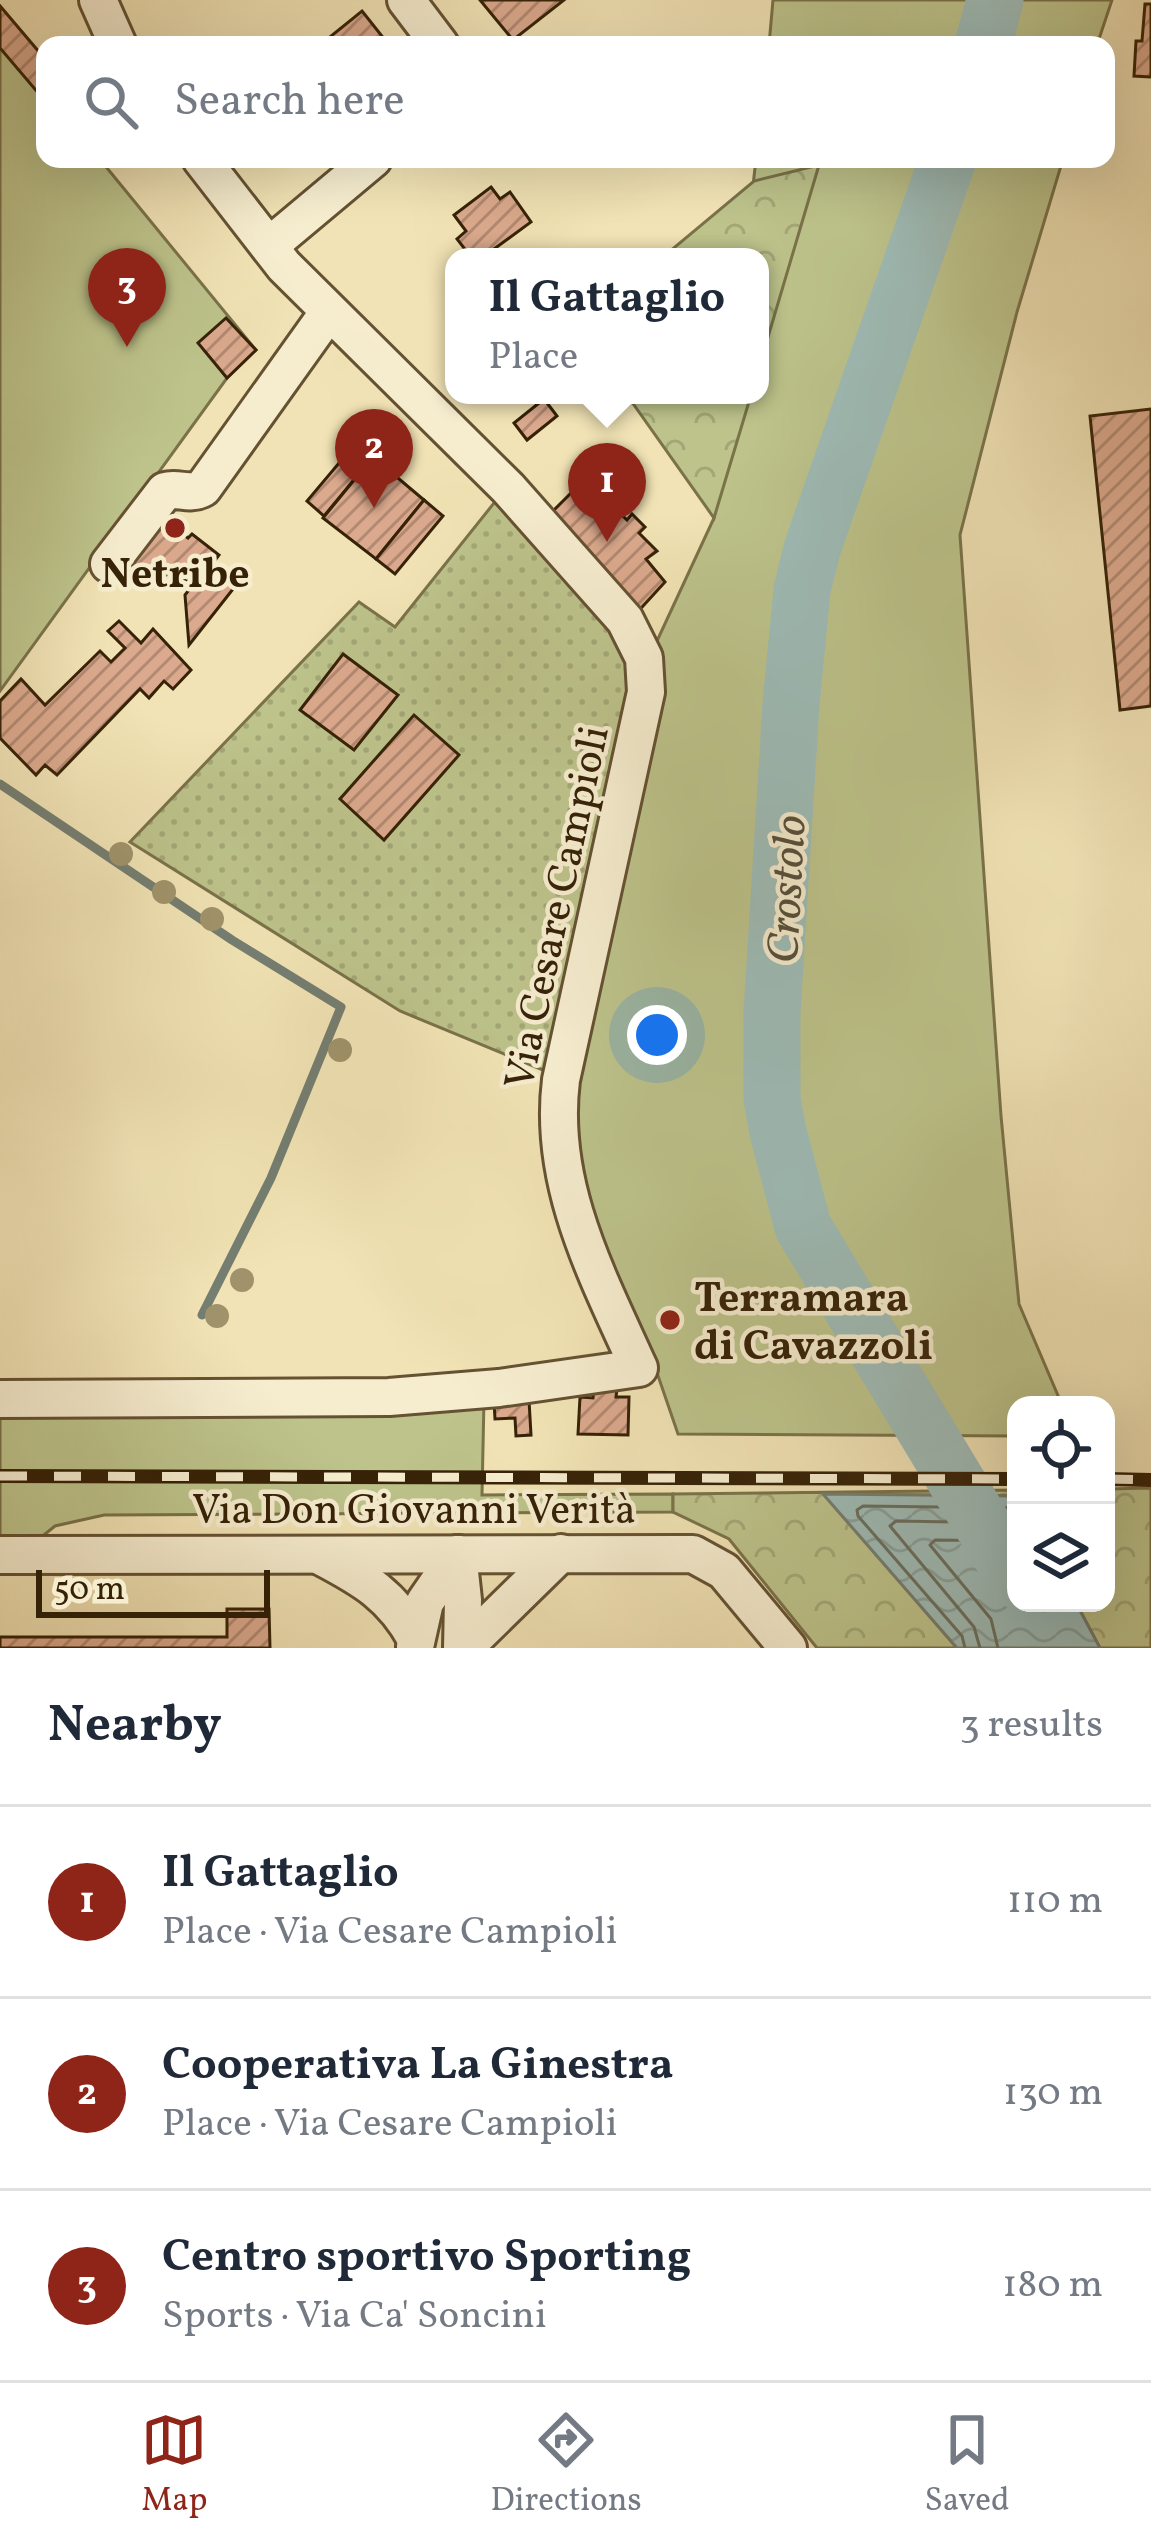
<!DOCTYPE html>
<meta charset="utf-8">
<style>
:root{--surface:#fff;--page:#f2f2f3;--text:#1f2937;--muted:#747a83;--line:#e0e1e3;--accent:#8f2418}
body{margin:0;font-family:Vollkorn,serif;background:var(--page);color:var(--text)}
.controls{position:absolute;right:36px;bottom:36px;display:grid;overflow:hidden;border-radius:24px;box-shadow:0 12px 48px #0002}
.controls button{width:108px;height:108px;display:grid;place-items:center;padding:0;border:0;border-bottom:3px solid var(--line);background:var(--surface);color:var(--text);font:60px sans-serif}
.scale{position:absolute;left:36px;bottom:30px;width:234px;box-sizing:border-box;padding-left:12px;border:6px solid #362207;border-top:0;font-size:33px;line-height:42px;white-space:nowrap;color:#362207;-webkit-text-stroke:9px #f6edcf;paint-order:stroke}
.you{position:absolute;left:657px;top:1035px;width:42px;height:42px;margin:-30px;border:9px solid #fff;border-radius:50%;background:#1a73e8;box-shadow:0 0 0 18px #1a73e833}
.badge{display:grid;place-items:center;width:78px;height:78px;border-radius:50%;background:var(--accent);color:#fff;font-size:39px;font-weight:700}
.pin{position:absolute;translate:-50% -99px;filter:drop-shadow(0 3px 6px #0008)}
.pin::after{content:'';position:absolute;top:63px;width:42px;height:36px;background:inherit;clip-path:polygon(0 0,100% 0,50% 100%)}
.popup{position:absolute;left:445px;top:248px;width:324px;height:156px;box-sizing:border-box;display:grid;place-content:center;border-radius:24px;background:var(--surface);filter:drop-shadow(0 3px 9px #0005);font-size:39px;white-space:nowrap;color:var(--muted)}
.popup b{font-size:45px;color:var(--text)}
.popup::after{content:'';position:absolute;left:50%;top:100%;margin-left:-24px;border:24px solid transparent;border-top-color:var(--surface)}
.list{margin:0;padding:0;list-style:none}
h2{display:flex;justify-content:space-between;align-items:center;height:156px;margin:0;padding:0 48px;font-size:51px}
h2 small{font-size:39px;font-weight:400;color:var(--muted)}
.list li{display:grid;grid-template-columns:78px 1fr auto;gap:36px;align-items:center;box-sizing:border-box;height:192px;padding:0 48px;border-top:3px solid var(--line)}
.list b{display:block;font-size:45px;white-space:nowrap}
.list p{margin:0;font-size:39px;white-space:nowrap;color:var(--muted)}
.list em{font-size:39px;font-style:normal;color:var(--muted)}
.icon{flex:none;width:66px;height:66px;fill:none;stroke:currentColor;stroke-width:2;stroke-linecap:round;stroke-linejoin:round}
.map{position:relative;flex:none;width:1151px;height:1648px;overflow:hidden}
.search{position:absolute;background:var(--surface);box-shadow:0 12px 48px #0002;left:36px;right:36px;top:36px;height:132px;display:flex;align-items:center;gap:30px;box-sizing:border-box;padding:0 42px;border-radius:24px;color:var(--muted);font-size:45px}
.sheet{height:732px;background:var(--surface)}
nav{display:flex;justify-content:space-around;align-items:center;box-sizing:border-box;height:168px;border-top:3px solid var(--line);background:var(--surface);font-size:33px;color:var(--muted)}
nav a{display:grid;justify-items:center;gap:6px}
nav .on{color:var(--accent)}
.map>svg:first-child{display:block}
.grass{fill:#bdc38b;stroke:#7a7249;stroke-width:3}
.forest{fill:url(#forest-crowns);stroke:#7a7249;stroke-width:3}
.garden{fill:url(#garden-dots);stroke:#7a7249;stroke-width:3}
.water{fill:url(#water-waves);stroke:#747e71;stroke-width:3}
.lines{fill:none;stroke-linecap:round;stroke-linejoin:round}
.shore{stroke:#6a6f5f;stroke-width:3}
.stream{stroke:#747e71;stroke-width:9}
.river{stroke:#9ebcb7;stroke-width:57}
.building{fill:url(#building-hatch);stroke:#362207;stroke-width:3}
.street-casing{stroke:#655232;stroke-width:42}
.street{stroke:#f6edcf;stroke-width:36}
.rail-casing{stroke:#362207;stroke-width:14}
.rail{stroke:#f6edcf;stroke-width:9;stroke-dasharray:27;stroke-linecap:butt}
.tree{fill:#a0936b}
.poi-dot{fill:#8f2418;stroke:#f6edcf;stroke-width:4.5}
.labels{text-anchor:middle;stroke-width:9;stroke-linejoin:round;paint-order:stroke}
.poi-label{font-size:42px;font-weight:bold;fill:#362207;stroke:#f6edcf}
.street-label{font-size:42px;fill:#362207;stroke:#f6edcf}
.water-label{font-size:45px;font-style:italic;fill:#55503c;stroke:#f6edcf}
</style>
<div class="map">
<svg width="1151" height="1648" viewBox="0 0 1151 1648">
<defs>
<pattern id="forest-crowns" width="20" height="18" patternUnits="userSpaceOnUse" patternTransform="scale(3)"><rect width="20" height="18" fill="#bdc38b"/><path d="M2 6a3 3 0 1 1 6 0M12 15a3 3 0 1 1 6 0" fill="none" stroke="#a3a776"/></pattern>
<pattern id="garden-dots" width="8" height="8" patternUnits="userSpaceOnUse" patternTransform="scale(3)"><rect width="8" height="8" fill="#bdc38b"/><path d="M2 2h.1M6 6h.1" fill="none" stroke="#a3a776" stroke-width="1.8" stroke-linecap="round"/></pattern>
<pattern id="water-waves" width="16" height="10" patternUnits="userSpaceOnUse" patternTransform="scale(3)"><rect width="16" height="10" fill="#9ebcb7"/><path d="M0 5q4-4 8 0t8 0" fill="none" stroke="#89a19c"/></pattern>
<pattern id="building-hatch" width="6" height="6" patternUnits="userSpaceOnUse" patternTransform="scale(3)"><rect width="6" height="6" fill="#dba98d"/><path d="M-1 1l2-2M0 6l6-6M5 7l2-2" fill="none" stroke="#b28971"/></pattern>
</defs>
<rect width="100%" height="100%" fill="#f1e3b5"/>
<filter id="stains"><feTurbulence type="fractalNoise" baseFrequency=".00167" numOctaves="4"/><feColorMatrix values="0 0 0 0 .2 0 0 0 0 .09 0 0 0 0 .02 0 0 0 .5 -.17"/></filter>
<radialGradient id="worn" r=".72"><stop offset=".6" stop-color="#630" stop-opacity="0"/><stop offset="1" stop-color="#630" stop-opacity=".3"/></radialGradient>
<g class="grass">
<polygon points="773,0 1112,0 1097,45 769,45"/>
<polygon points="0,6 45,59 45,159 115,159 107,168 256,350 227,378 0,691"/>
<polygon points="756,159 1063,159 1017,312 960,535 1001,1116 1019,1304 1062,1405 1016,1405 1016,1436 678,1434 654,1364 598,1249 564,1124 650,656 714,518 729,395 760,395 760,257 745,257"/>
<polygon points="484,1399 482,1495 673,1494 673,1512 104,1515 55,1526 39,1539 0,1539 0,1406"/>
</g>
<g class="forest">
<polygon points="819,165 760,364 760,257 663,257 754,181"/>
<polygon points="627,395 751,395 714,518"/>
<polygon points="1151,1488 1151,1648 1100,1648 1076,1603 1106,1603 1106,1489"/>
<polygon points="1016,1490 1016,1496 824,1494 957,1648 817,1648 729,1539 673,1512 673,1494"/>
</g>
<polygon class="garden" points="502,493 619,625 635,670 550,1073 400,1011 130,842 359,602 395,627"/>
<polygon class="water" points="823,1494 1016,1496 1016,1603 1076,1603 1100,1648 957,1648"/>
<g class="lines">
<g class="shore">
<polyline points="965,1648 962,1636 858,1516 857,1510 863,1506 1016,1508"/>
<polyline points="980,1648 974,1627 890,1526 896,1521 1016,1523"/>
<polyline points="998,1648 991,1619 930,1545 935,1540 1016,1541"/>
</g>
<polyline class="stream" points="0,784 232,940 341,1007 271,1178 202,1315"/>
<g class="river">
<polyline points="983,45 995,0"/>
<polyline points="948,159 812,549 802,590 791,704 772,1012 772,1099 778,1132 803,1227 1016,1580"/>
</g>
</g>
<g class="building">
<polygon points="480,0 564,0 513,40"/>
<polygon points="1145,4 1151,4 1151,77 1134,76 1136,41 1142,41"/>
<polygon points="0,6 45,59 45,101 0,48"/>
<polygon points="362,11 389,45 320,45"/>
<polygon points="491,187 500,199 510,192 531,222 483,257 471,257 457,239 466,231 454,215"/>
<polygon points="226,318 256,350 227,378 198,343"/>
<polygon points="544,399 557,416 527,440 514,423"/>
<polygon points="1151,409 1151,706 1120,710 1090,416"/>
<polygon points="355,444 372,458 324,516 307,501"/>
<polygon points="373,457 424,500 376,559 323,518"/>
<polygon points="585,479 627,520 632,514 645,527 639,533 657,551 646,559 665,582 633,617 546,518"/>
<polygon points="424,500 443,516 395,574 376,559"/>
<polygon points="163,519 188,538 192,534 219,555 212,564 237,584 189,645 185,595 192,586 171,569 165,576 117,578"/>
<polygon points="119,621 141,643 153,629 191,670 173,689 164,681 149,698 140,689 57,775 45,765 36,775 0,738 0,701 21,679 45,705 100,651 111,662 125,648 108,631"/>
<polygon points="343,654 398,695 354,750 300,710"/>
<polygon points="414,715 459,755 384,840 340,799"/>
<polygon points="594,1388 617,1389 616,1397 629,1397 628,1435 578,1434 580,1397 593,1398"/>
<polygon points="529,1400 531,1435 516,1436 515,1418 495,1419 494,1402"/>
<polygon points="227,1609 269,1609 270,1648 0,1648 0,1637 227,1637"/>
</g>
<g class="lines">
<g class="street-casing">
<g id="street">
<polyline points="98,0 118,45"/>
<polyline points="406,0 440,45"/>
<polyline points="269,246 373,159"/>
<path d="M 109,564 L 165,491 C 179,487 189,496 203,488 L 328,313"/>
<path d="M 0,1399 L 389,1397 L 499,1388 L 639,1368 C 597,1275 548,1184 561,1080 L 646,692 L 644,658 L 625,620 L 508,488 L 284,266 L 201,159"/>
<polyline points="458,1554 463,1600 462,1648"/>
<polyline points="0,1555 693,1554 724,1571 788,1648"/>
<path d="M 322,1557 C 364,1579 393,1596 416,1639"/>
<polyline points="415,1647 425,1602 458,1554"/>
<polyline points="464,1648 561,1553"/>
</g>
</g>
<use href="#street" class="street"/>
<g class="rail-casing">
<g id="rail">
<polyline points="0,1476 1016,1479"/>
<polyline points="1106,1479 1151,1480"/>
</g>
</g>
<use href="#rail" class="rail"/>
</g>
<g class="tree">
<circle cx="121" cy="854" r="12"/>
<circle cx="164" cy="892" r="12"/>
<circle cx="212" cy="919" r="12"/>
<circle cx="340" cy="1050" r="12"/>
<circle cx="242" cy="1280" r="12"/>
<circle cx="217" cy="1316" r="12"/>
</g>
<g class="poi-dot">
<circle cx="175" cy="528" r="12"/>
<circle cx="670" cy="1320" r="12"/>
</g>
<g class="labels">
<g class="poi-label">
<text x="175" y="587">Netribe</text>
<text x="694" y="1311" text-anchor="start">Terramara<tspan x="694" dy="48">di Cavazzoli</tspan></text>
</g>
<g class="street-label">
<text transform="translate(555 907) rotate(-78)" y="15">Via Cesare Campioli</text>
<text x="414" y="1523">Via Don Giovanni Verità</text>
</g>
<g class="water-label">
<text transform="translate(785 889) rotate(-87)" y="16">Crostolo</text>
</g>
</g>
<rect width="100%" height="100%" filter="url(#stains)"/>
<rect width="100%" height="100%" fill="url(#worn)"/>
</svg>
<div class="controls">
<button><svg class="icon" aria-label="locate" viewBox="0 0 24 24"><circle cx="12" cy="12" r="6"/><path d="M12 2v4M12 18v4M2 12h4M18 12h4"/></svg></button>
<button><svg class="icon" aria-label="layers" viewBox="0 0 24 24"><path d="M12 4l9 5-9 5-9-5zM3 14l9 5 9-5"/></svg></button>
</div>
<div class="scale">50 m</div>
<div class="you"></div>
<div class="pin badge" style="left:607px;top:542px">1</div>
<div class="popup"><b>Il Gattaglio</b>Place</div>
<div class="pin badge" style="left:374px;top:508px">2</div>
<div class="pin badge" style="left:127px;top:347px">3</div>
<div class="search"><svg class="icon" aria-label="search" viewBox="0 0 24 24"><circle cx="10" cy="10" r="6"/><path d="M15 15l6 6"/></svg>Search here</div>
</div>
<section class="sheet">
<h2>Nearby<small>3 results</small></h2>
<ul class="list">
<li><span class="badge">1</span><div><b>Il Gattaglio</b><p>Place · Via Cesare Campioli</p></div><em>110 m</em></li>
<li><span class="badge">2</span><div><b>Cooperativa La Ginestra</b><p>Place · Via Cesare Campioli</p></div><em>130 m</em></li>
<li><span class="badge">3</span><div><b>Centro sportivo Sporting</b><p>Sports · Via Ca' Soncini</p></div><em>180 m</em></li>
</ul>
</section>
<nav>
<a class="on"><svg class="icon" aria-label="map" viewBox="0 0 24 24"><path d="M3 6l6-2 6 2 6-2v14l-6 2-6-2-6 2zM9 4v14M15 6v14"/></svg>Map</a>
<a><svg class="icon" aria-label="directions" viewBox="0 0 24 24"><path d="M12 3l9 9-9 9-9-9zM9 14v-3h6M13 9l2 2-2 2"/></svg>Directions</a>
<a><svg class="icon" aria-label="saved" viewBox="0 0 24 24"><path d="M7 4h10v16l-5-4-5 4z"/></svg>Saved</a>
</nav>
